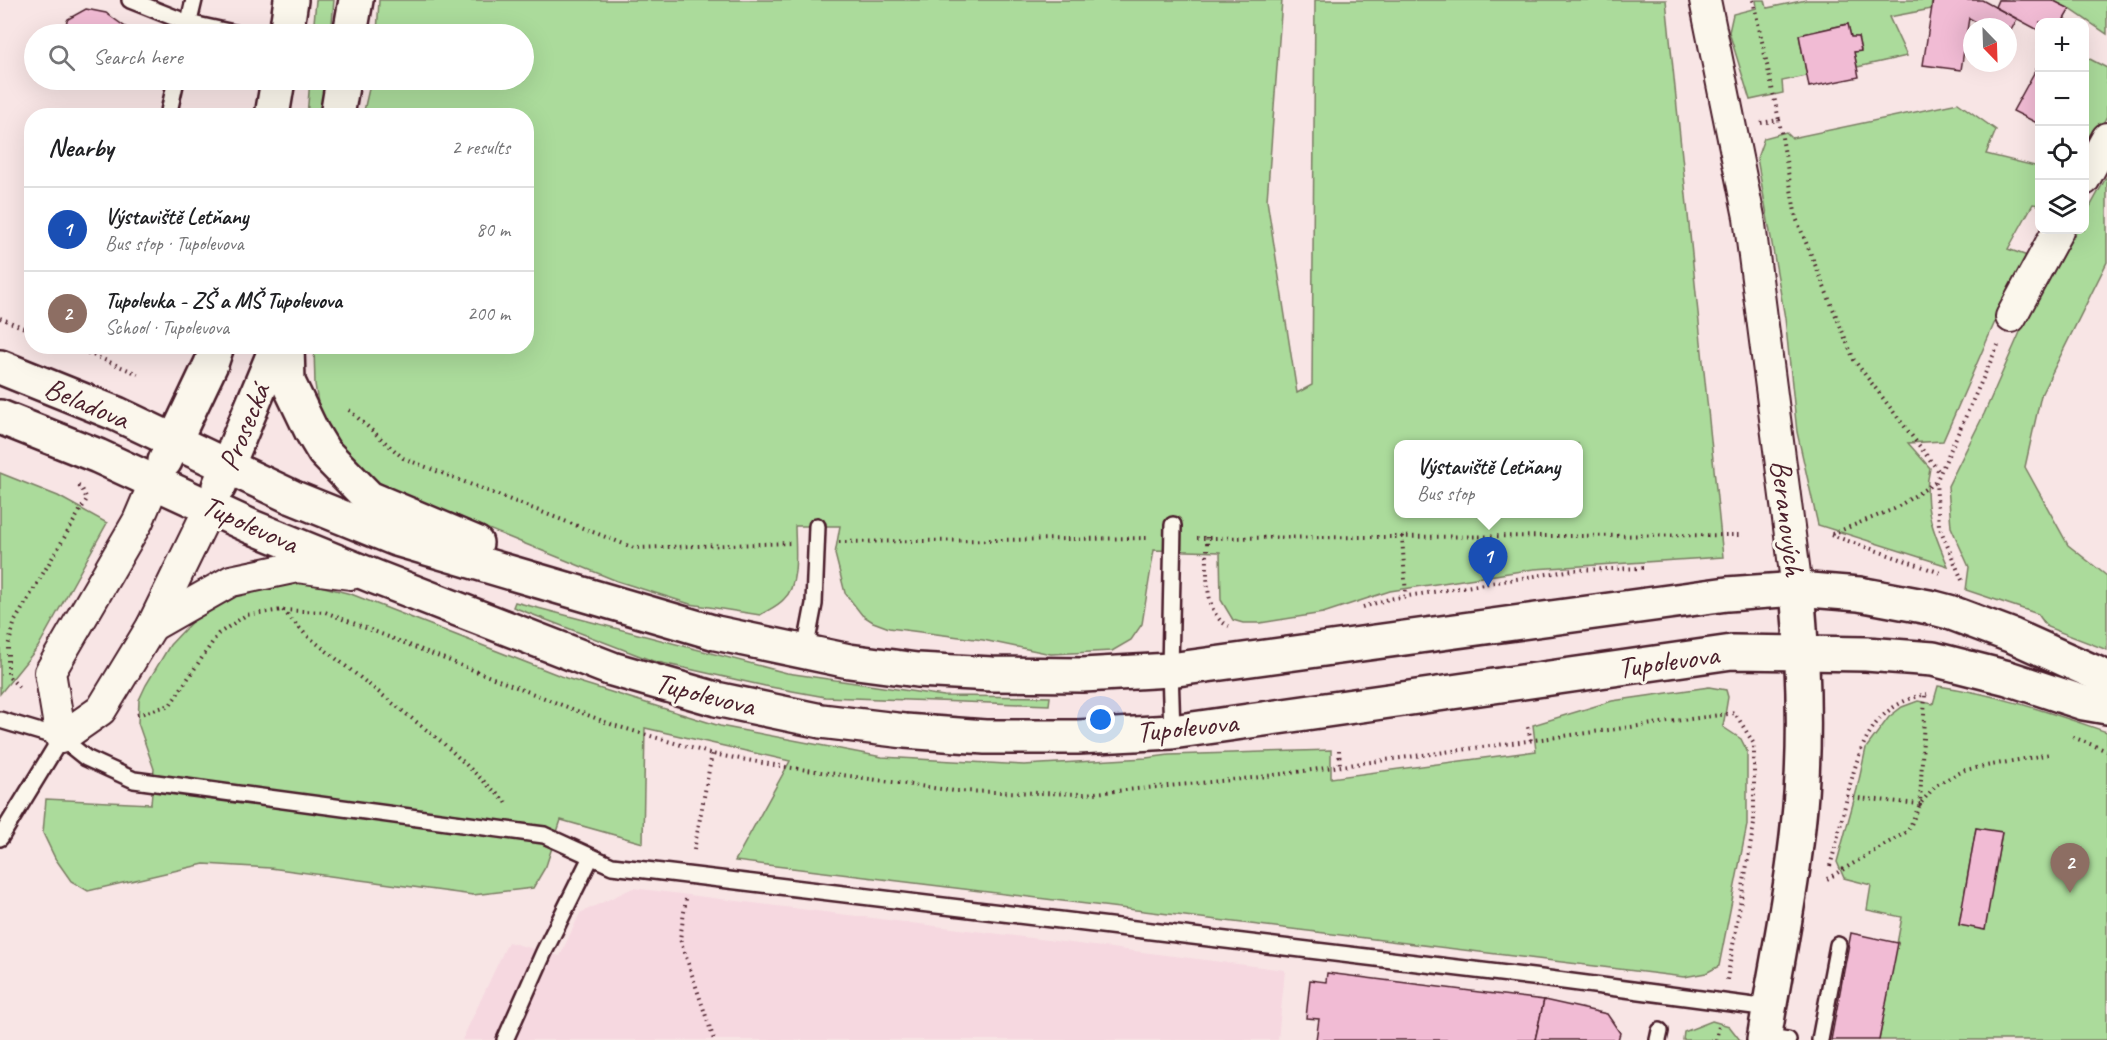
<!DOCTYPE html>
<meta charset="utf-8">
<style>
:root{--surface:#fff;--page:#f6f6f6;--text:#202124;--muted:#757577;--line:#e0e0e0;--accent:#0f766e}
body{margin:0;font-family:Caveat,sans-serif;background:var(--page);color:var(--text)}
.controls{position:absolute;right:18px;top:18px;display:grid;overflow:hidden;border-radius:12px;box-shadow:0 6px 24px #0002}
.controls button{width:54px;height:54px;display:grid;place-items:center;padding:0;border:0;border-bottom:2px solid var(--line);background:var(--surface);color:var(--text);font:30px sans-serif}
.compass{position:absolute;left:1963px;top:18px;width:54px;height:54px;border-radius:50%;background:var(--surface);box-shadow:0 6px 24px #0002;rotate:157deg}
.you{position:absolute;left:1101px;top:720px;width:21px;height:21px;margin:-15px;border:4px solid #fff;border-radius:50%;background:#1a73e8;box-shadow:0 0 0 9px #1a73e833}
.badge{display:grid;place-items:center;width:39px;height:39px;border-radius:50%;background:var(--accent);color:#fff;font-size:20px;font-weight:700}
.pin{position:absolute;translate:-50% -50px;filter:drop-shadow(0 2px 3px #0008)}
.pin::after{content:'';position:absolute;top:32px;width:21px;height:18px;background:inherit;clip-path:polygon(0 0,100% 0,50% 100%)}
.popup{position:absolute;left:1394px;top:440px;width:189px;height:78px;box-sizing:border-box;display:grid;place-content:center;border-radius:12px;background:var(--surface);filter:drop-shadow(0 2px 4px #0005);font-size:20px;white-space:nowrap;color:var(--muted)}
.popup b{font-size:22px;color:var(--text)}
.popup::after{content:'';position:absolute;left:50%;top:100%;margin-left:-12px;border:12px solid transparent;border-top-color:var(--surface)}
.list{margin:0;padding:0;list-style:none}
h2{display:flex;justify-content:space-between;align-items:center;height:78px;margin:0;padding:0 24px;font-size:26px}
h2 small{font-size:20px;font-weight:400;color:var(--muted)}
.list li{display:grid;grid-template-columns:39px 1fr auto;gap:18px;align-items:center;box-sizing:border-box;height:84px;padding:0 24px;border-top:2px solid var(--line)}
.list b{display:block;font-size:22px;white-space:nowrap}
.list p{margin:0;font-size:20px;white-space:nowrap;color:var(--muted)}
.list em{font-size:20px;font-style:normal;color:var(--muted)}
.icon{flex:none;width:33px;height:33px;fill:none;stroke:currentColor;stroke-width:2;stroke-linecap:round;stroke-linejoin:round}
.map{position:relative;flex:none;width:2107px;height:1040px;overflow:hidden}
.search{position:absolute;background:var(--surface);box-shadow:0 6px 24px #0002;left:24px;top:24px;width:510px;height:66px;display:flex;align-items:center;gap:15px;box-sizing:border-box;padding:0 21px;border-radius:33px;color:var(--muted);font-size:22px}
.panel{position:absolute;background:var(--surface);box-shadow:0 6px 24px #0002;left:24px;top:108px;width:510px;height:246px;border-radius:24px}
.map>svg:first-child{display:block}
.built{fill:#f6d8e0}
.green{fill:#abdb9b;stroke:#7a7d63;stroke-width:1.5;fill-rule:evenodd}
.building{fill:#f1bbd4;stroke:#4a1f2b;stroke-width:1.5}
.lines{fill:none;stroke-linecap:round;stroke-linejoin:round}
.lane-casing{stroke:#4a1f2b;stroke-width:20}
.street-casing{stroke:#4a1f2b;stroke-width:34}
.secondary-casing{stroke:#4a1f2b;stroke-width:38}
.path{stroke:#4a1f2b;stroke-width:4;stroke-dasharray:1.5 4.5;stroke-linecap:butt}
.lane{stroke:#fbf7ec;stroke-width:15}
.street{stroke:#fbf7ec;stroke-width:30}
.secondary{stroke:#fbf7ec;stroke-width:33}
.labels{text-anchor:middle;stroke-width:6;stroke-linejoin:round;paint-order:stroke}
.street-label{font-size:30px;fill:#4a1f2b;stroke:#fbf7ec}
</style>
<div class="map">
<svg width="2107" height="1040" viewBox="0 0 2107 1040">
<rect width="100%" height="100%" fill="#f8e5e5"/>
<filter id="ink" filterUnits="userSpaceOnUse"><feTurbulence type="fractalNoise" baseFrequency=".0167" numOctaves="2"/><feDisplacementMap in="SourceGraphic" scale="12" xChannelSelector="R" yChannelSelector="G"/><feConvolveMatrix kernelMatrix="1 2 1 2 8 2 1 2 1" color-interpolation-filters="sRGB"/></filter>
<g filter="url(#ink)">
<polygon class="built" points="633,888 1285,970 1278,1040 462,1040 508,942 560,956 580,913"/>
<g class="green">
<polygon points="316,0 334,0 331,34 313,34"/>
<path d="M 379,0 L 1282,0 L 1267,200 L 1297,393 L 1312,385 L 1315,0 L 1666,0 L 1723,557 L 1534,569 L 1390,591 L 1323,613 L 1260,623 L 1243,623 L 1233,620 L 1221,600 L 1220,552 L 1154,550 L 1142,624 L 1131,640 L 1112,651 L 1051,654 L 983,640 L 889,628 L 873,622 L 862,615 L 845,593 L 835,554 L 840,526 L 795,526 C 795,545 800,585 784,599 C 778,606 768,610 760,615 L 690,604 L 617,581 L 397,492 L 359,472 L 332,438 L 320,416 L 315,384 L 314,347 L 526,346 L 526,116 L 363,115 L 371,80 L 524,80 L 524,34 L 377,34 ZM 1398,444 L 1578,444 L 1578,514 L 1398,514 Z"/>
<polygon points="1756,0 1765,0 1767,8 1806,0 1932,0 1931,9 1889,17 1907,56 1857,67 1854,52 1861,50 1858,37 1851,37 1848,24 1799,35 1807,76 1782,81 1783,93 1750,100 1729,32 1733,14 1757,8"/>
<polygon points="2052,0 2107,0 2107,34 2070,9"/>
<polygon points="2084,56 2107,68 2107,116 2085,157"/>
<polygon points="310,80 327,80 321,115 307,116"/>
<path d="M 1958,103 L 1996,130 L 1986,154 L 2039,167 L 2039,205 L 2033,204 L 2008,249 L 2030,257 L 2001,308 L 1943,441 L 1908,443 L 1930,468 C 1921,505 1934,533 1948,566 L 1818,525 L 1797,432 L 1785,318 L 1757,158 L 1764,138 L 1786,132 L 1792,138 Z"/>
<polygon points="2107,176 2107,262 2041,395 2025,467 2068,545 2107,576 2107,650 2047,627 2038,614 1966,590 1969,567 1951,527 1948,486 1984,414 2024,323 2077,230 2084,230 2085,216"/>
<polygon points="0,473 58,496 107,523 38,647 0,694"/>
<polygon points="277,581 316,585 351,594 566,678 720,726 882,757 1024,765 1146,758 1169,755 1331,750 1331,778 1536,751 1533,725 1612,701 1709,687 1726,690 1728,697 1723,727 1741,739 1747,751 1747,825 1719,966 1706,973 1684,977 735,861 790,761 645,728 643,843 561,820 546,866 533,888 473,895 270,868 204,864 88,891 71,881 55,858 43,833 46,799 151,804 154,769 138,723 139,700 146,685 170,645 200,613 250,586"/>
<polygon points="515,602 787,673 944,696 1050,697 1049,705 825,697 765,686 653,661 513,607"/>
<path d="M 1938,686 C 1997,694 2051,713 2107,732 L 2107,1040 L 1879,1040 L 1902,917 L 1867,910 L 1871,885 L 1844,878 L 1837,862 L 1857,789 L 1866,748 L 1889,717 L 1902,707 L 1918,701 L 1933,704 ZM 1976,828 L 2002,833 L 1984,929 L 1959,925 Z"/>
<polygon points="1712,1021 1729,1026 1740,1040 1683,1040 1684,1032"/>
</g>
<g class="building">
<polygon points="1933,0 1982,0 2017,19 2008,36 2008,27 1985,27 1969,18 1961,70 1923,65"/>
<polygon points="1998,0 2052,0 2070,9 2064,19 2070,22 2040,22 2040,31 1995,7"/>
<polygon points="86,9 106,13 135,34 61,34 68,19"/>
<polygon points="1848,24 1851,37 1858,37 1861,51 1854,52 1859,77 1809,87 1799,35"/>
<polygon points="2040,62 2040,124 2039,124 2013,111"/>
<polygon points="96,80 129,80 116,85 106,86"/>
<polygon points="1976,828 2002,832 1985,930 1959,925"/>
<polygon points="1851,933 1898,943 1879,1040 1831,1040"/>
<polygon points="1327,973 1544,1000 1535,1040 1316,1040 1319,1019 1306,1018 1310,980 1326,982"/>
<polygon points="1544,1000 1607,1014 1620,1033 1618,1040 1535,1040"/>
</g>
<g class="lines">
<g class="lane-casing">
<g id="lane">
<polyline points="130,0 188,23 238,34"/>
<polyline points="186,34 194,0"/>
<polyline points="168,116 176,80"/>
<polyline points="805,651 814,604 817,526"/>
<polyline points="0,720 61,738 86,758 134,780 544,835 612,866 1541,978 1769,1008"/>
<polyline points="1172,732 1170,670 1173,525"/>
<polyline points="0,838 61,738"/>
<polyline points="1764,1036 1788,1040"/>
<polyline points="505,1040 544,952 591,857"/>
<polyline points="1658,1040 1660,1031"/>
<polyline points="1820,1040 1838,945"/>
</g>
</g>
<g class="street-casing">
<g id="street">
<polyline points="1705,0 1749,217 1797,589"/>
<polyline points="2084,180 2107,138"/>
<polyline points="2011,317 2058,230"/>
<polyline points="155,481 138,521 50,672 61,738 101,710 152,626 210,507"/>
<polyline points="152,626 231,581 297,567 351,574"/>
</g>
</g>
<g class="secondary-casing">
<g id="secondary">
<polyline points="286,34 291,0"/>
<polyline points="350,34 356,0"/>
<polyline points="272,116 278,80"/>
<polyline points="337,116 343,80"/>
<polyline points="287,346 288,382 312,432 324,452 369,498 476,543"/>
<polyline points="0,367 117,414 292,497 396,539 716,633 849,661 917,670 992,674 1083,675 1170,670 1727,594 1797,589 1859,594 1934,608 1949,612 2013,636 2107,678"/>
<polyline points="0,417 98,456 252,527 375,577 612,669 716,699 821,721 905,731 985,737 1078,737 1172,732 1732,652 1866,654 1933,659 2008,678 2084,703 2107,707"/>
<polyline points="165,461 211,364 217,346"/>
<polyline points="219,486 277,346"/>
<path d="M 1764,1040 C 1775,969 1791,899 1798,827 C 1807,748 1804,669 1797,589"/>
</g>
</g>
<g class="path">
<polyline points="1753,0 1779,120"/>
<polyline points="1761,123 1779,120 1796,218 1854,360 1940,473"/>
<polyline points="0,318 32,331"/>
<polyline points="71,346 138,374"/>
<polyline points="349,410 403,458 634,548 792,543"/>
<polyline points="1832,534 1894,509 1936,482"/>
<polyline points="1831,535 1941,573"/>
<polyline points="1402,536 1406,596"/>
<path d="M 1207,537 C 1208,563 1201,615 1229,626"/>
<polyline points="1197,538 1743,535"/>
<polyline points="839,542 1149,538"/>
<polyline points="1962,580 1939,526 1936,482 1998,345"/>
<polyline points="1363,607 1389,599 1573,570 1646,568"/>
<polyline points="283,610 305,634 443,743 509,805"/>
<polyline points="19,687 8,676 8,646 15,621 87,499 81,487 78,486"/>
<polyline points="137,715 170,705 218,634 246,615 282,610 325,612 613,725 712,754 786,767 955,791 1084,794 1252,778 1735,713 1754,744 1754,824 1727,980"/>
<polyline points="1528,727 1531,741"/>
<polyline points="2073,737 2107,751"/>
<polyline points="1339,750 1340,767"/>
<polyline points="1847,797 1920,804 1925,694"/>
<polyline points="694,850 712,754"/>
<path d="M 1830,866 C 1837,842 1842,818 1848,793 C 1860,746 1872,705 1927,694"/>
<polyline points="1827,879 1908,831 1920,804 1936,785 1965,770 2050,754"/>
<polyline points="686,899 680,939 714,1040"/>
<polyline points="1716,1040 1719,1026"/>
</g>
<use href="#lane" class="lane"/>
<use href="#street" class="street"/>
<use href="#secondary" class="secondary"/>
</g>
</g>
<g class="labels">
<g class="street-label">
<text transform="translate(87 403) rotate(23)" y="10">Beladova</text>
<text transform="translate(244 427) rotate(-68)" y="10">Prosecká</text>
<text transform="translate(1788 518) rotate(83)" y="10">Beranových</text>
<text transform="translate(250 524) rotate(24)" y="10">Tupolevova</text>
<text transform="translate(1668 661) rotate(-8)" y="10">Tupolevova</text>
<text transform="translate(705 694) rotate(14)" y="10">Tupolevova</text>
<text transform="translate(1187 727) rotate(-6)" y="10">Tupolevova</text>
</g>
</g>
</svg>
<div class="controls">
<button>+</button>
<button>−</button>
<button><svg class="icon" aria-label="locate" viewBox="0 0 24 24"><circle cx="12" cy="12" r="6"/><path d="M12 2v4M12 18v4M2 12h4M18 12h4"/></svg></button>
<button><svg class="icon" aria-label="layers" viewBox="0 0 24 24"><path d="M12 4l9 5-9 5-9-5zM3 14l9 5 9-5"/></svg></button>
</div>
<svg class="compass" viewBox="-18 -18 36 36"><path d="M0-13l5 13h-10z" fill="#e53935"/><path d="M0 13l5-13h-10z" fill="#757577"/></svg>
<div class="you"></div>
<div class="pin badge" style="left:1488px;top:587px;background:#1a4fb4">1</div>
<div class="popup"><b>Výstaviště Letňany</b>Bus stop</div>
<div class="pin badge" style="left:2070px;top:893px;background:#8d6e63">2</div>
<div class="search"><svg class="icon" aria-label="search" viewBox="0 0 24 24"><circle cx="10" cy="10" r="6"/><path d="M15 15l6 6"/></svg>Search here</div>
<section class="panel">
<h2>Nearby<small>2 results</small></h2>
<ul class="list">
<li><span class="badge" style="background:#1a4fb4">1</span><div><b>Výstaviště Letňany</b><p>Bus stop · Tupolevova</p></div><em>80 m</em></li>
<li><span class="badge" style="background:#8d6e63">2</span><div><b>Tupolevka - ZŠ a MŠ Tupolevova</b><p>School · Tupolevova</p></div><em>200 m</em></li>
</ul>
</section>
</div>
